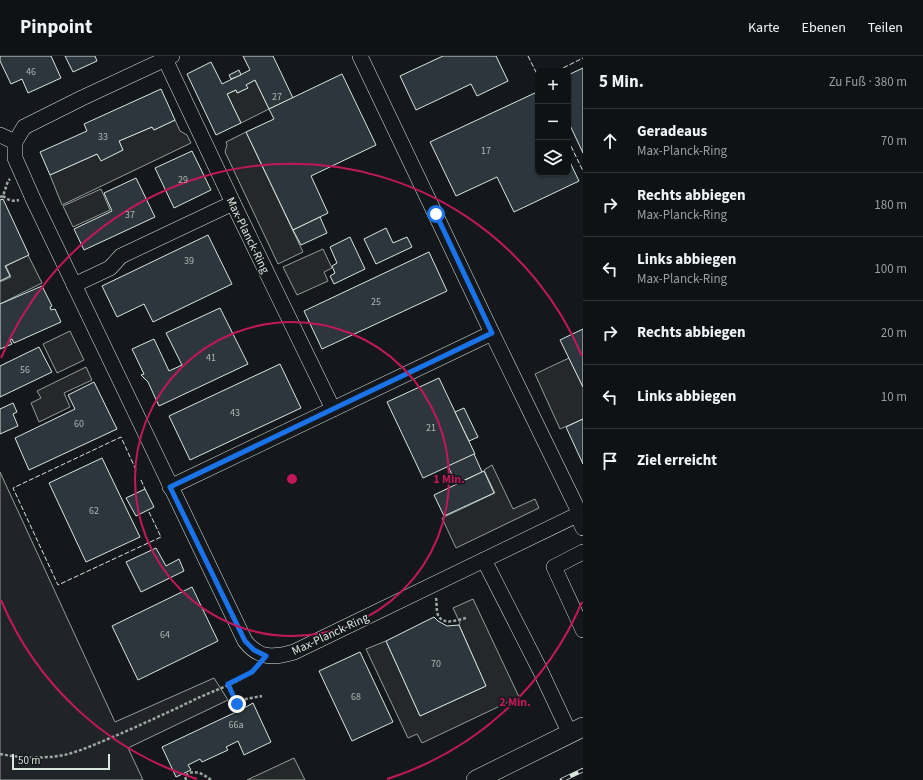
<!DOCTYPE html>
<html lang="de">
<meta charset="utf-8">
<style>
:root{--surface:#0f1215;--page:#1d2022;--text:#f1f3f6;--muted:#9b9ea0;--line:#2f3234}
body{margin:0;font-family:"Source Sans 3",sans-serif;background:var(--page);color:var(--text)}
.controls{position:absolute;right:12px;top:12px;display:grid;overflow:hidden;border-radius:8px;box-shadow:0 1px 3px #0004}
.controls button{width:36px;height:36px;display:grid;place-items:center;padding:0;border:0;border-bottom:1px solid var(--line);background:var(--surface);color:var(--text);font:20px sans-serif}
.scale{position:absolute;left:12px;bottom:10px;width:98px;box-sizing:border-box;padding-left:4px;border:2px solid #d8e6dc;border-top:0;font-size:11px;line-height:14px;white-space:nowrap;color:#d8e6dc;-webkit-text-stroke:3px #14181c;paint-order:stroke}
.stop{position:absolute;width:12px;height:12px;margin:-9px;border:3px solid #1a73e8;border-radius:50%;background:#fff}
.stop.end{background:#1a73e8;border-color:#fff;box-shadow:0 1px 4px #0008}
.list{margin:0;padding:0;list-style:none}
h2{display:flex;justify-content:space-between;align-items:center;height:52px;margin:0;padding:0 16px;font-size:17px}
h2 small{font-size:13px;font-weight:400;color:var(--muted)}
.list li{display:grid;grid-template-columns:26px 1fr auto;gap:12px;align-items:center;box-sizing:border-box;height:64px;padding:0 16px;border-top:1px solid var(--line)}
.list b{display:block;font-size:15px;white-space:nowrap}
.list p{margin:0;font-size:13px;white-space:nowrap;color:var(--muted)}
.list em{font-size:13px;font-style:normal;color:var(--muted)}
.icon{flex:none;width:22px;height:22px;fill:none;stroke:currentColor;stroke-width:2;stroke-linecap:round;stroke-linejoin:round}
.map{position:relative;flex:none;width:583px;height:724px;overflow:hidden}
header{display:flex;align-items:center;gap:24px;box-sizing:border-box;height:56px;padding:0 20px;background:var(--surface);border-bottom:1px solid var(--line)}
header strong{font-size:19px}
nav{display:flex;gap:22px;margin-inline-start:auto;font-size:14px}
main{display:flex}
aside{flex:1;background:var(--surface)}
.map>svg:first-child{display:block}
.green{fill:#202428;stroke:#939e99}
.parking{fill:#24282b;stroke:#939e99}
.building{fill:#2c363c;stroke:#d8e6dc}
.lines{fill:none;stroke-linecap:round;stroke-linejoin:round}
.minor-casing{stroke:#d8e6dc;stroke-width:16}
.major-casing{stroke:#d8e6dc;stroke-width:20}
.path{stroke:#9da8a2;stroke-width:2.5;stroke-dasharray:3 2;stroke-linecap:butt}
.minor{stroke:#14181c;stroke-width:15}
.major{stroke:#14181c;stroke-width:19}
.rail-casing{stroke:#d8e6dc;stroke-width:4.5}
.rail{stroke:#14181c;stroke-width:3;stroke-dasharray:9;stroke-linecap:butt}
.fence{stroke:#d8e6dc;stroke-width:1;stroke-dasharray:5 2;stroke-linecap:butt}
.route{stroke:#1a73e8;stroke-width:5}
.ring{fill:none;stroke:#c2185b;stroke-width:2}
.labels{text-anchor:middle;stroke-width:3;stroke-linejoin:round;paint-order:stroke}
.number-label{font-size:10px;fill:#adbab4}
.street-label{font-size:12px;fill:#d8e6dc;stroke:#14181c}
.centre{fill:#c2185b;stroke:#14181c;stroke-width:2}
.ring-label{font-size:12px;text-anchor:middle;font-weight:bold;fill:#c2185b;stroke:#14181c;stroke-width:3;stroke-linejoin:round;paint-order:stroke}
</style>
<header>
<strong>Pinpoint</strong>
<nav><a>Karte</a><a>Ebenen</a><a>Teilen</a></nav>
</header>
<main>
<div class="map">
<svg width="583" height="724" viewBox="0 0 583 724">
<rect width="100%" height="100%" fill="#14181c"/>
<polygon class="green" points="0,416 115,666 214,622 228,644 128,692 143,724 0,724"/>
<g class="parking">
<polygon points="255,24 269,53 241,67 227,38 236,34 238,37 247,32 246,29"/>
<polygon points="175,64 180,75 187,79 191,87 62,149 50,119 97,98 101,104 123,94 119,85 152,71 154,74"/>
<polygon points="246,76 303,196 278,208 225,96 227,89 226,86"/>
<polygon points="101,133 110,154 73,171 63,150"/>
<polygon points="323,193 332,212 324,216 328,225 297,239 283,211"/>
<polygon points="28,199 42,227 0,248 0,226 11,221 6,210"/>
<polygon points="70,275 84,304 57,317 43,288"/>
<polygon points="569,302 583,331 583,363 560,373 535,318"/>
<polygon points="86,311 92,324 64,337 70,351 39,366 31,347 41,342 37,335"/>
<polygon points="492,409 513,453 535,443 539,452 456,492 442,462 495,437 484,414"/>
<polygon points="473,543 519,641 422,687 417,678 408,682 366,593 386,585 420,660 486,630 459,569 460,567 453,552"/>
<polygon points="294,702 305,724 247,724"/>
</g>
<g class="building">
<polygon points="0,0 51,0 61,22 28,37 22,23 11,28 0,5"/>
<polygon points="65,0 95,0 97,5 73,16"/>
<polygon points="243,0 273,0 293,42 269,53 255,24 246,29 248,32 237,37 236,34 227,38 241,67 216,79 187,18 211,6 222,28 250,14"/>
<polygon points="443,0 496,0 508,25 477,40 471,28 416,54 400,20"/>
<polygon points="583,12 583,97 568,65 568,19"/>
<polygon points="239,14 241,19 231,23 229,19"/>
<polygon points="342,18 376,89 311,120 328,157 293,174 246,76 274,63 269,53"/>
<polygon points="161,33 175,64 154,74 152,71 119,85 123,94 101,105 97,98 50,119 40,96 87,75 84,68"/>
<polygon points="537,36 538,38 538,117 568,117 568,102 579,125 514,156 497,121 456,140 430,86"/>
<polygon points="192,95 211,134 174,152 155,112"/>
<polygon points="136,122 155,161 84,194 74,173 112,155 104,137"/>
<polygon points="3,143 29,199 5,210 10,220 0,225 0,144"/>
<polygon points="320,161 327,177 301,189 293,174"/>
<polygon points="386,172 393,187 407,181 412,191 376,208 364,183"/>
<polygon points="208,179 232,228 153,266 144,248 117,261 102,230"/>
<polygon points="350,181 365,213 334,228 330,220 335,217 332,210 337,207 330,191"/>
<polygon points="429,196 447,235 322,293 304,255"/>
<polygon points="42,230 52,250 50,251 51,254 55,253 61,266 14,287 12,283 10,284 12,288 0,293 0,248"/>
<polygon points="220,252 248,308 159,350 148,326 141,319 144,318 132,293 154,283 169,315 182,309 166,277"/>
<polygon points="583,273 583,331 560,284"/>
<polygon points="39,291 52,316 0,341 0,310"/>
<polygon points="280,308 301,352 190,404 169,360"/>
<polygon points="439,322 475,398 423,422 387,346"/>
<polygon points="94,326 117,373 29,414 15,382 75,353 68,339"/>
<polygon points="13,347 17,356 13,358 18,370 0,378 0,353"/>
<polygon points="464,352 478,381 469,385 455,356"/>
<polygon points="583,363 583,408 566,371"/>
<polygon points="474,398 482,416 456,428 448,410"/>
<polygon points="102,402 140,481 86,506 49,427"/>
<polygon points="484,415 494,437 444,460 434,439"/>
<polygon points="145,433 154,451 136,460 126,442"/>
<polygon points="156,492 166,510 179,503 184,515 141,536 126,506"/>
<polygon points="192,531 218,585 138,624 112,570"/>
<polygon points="434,561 438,565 447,570 459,569 486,630 420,660 386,585"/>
<polygon points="360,596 393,666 352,685 319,615"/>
<polygon points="241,646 244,652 253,647 271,686 244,699 238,685 226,691 228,694 202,706 200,703 188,709 191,714 176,721 162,691 236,656 233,650"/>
</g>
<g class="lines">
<g class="minor-casing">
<g id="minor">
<path d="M 172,0 L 82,42 L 24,71 L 15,86 L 15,102 L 34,145 L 245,585 C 259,603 274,602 294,596 L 583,456"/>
<polyline points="360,0 492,277 580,458"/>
<polyline points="165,3 233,147 333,353"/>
<polyline points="0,79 15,86"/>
<polyline points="74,229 110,212 121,200 233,147"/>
<polyline points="170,431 492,277"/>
<polyline points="577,459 583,472"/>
<polyline points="583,496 554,511 583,574"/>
<polyline points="484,504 541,616 570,678"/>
</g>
</g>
<g class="major-casing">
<polyline id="major" points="476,724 583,671"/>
</g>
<g class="path">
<path d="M 3,140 C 8,144 13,146 19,144"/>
<polyline points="0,141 3,140 8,125 10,123"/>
<path d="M 436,542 C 437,547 436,554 438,559 C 443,570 457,564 466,562"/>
<polyline points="228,628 237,648"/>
<polyline points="235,645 262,640"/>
<path d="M 0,698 C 21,702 42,703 64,699 C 81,695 98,687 115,680 C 143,668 171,655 198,642 C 215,634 246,624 257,611"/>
<path d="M 186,724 L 185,720 C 194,712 203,718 211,724"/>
</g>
<use href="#minor" class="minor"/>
<use href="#major" class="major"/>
<g class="rail-casing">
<polyline id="rail" points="562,724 583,714"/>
</g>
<use href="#rail" class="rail"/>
<g class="fence">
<polyline points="528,0 538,20"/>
<polyline points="557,15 583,2"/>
<polyline points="568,84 583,115"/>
<polyline points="136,414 121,381 13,432 58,529 161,481 148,454"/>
<polyline points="141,424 145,433"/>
</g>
</g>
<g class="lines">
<polyline class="route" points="237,648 228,628 252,616 266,600 254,594 245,585 170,431 492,277 436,158"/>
</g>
<g class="ring">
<circle cx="292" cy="423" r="157"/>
<path d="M582 546A315 315 0 0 1 387 723M197 723A315 315 0 0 1 1 544M1 302A315 315 0 0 1 582 300"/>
</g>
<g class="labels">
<g class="number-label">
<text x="31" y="19">46</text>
<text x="277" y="44">27</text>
<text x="103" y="84">33</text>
<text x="486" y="98">17</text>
<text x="183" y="127">29</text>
<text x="130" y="162">37</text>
<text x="189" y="208">39</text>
<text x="376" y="249">25</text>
<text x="211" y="305">41</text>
<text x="25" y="317">56</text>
<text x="235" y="360">43</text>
<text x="79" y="371">60</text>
<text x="431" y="375">21</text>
<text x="94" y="458">62</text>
<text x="165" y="582">64</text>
<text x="436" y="611">70</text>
<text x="356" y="644">68</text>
<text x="236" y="672">66a</text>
</g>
<g class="street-label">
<text transform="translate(248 179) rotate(64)" y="4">Max-Planck-Ring</text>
<text transform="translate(330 578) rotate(-25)" y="4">Max-Planck-Ring</text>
</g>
</g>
<circle cx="292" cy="423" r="6" class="centre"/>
<g class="ring-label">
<text x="449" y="427">1 Min.</text>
<text x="515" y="650">2 Min.</text>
</g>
</svg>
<div class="controls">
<button>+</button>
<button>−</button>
<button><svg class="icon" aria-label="layers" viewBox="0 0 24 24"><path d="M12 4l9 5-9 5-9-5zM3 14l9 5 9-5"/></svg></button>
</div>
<div class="scale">50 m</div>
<div class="stop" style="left:436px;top:158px"></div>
<div class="stop end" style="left:237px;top:648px"></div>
</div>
<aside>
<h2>5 Min.<small>Zu Fuß · 380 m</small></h2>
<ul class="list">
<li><svg class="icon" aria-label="ahead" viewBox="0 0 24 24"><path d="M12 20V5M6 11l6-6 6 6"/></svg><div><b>Geradeaus</b><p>Max-Planck-Ring</p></div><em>70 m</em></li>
<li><svg class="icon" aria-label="right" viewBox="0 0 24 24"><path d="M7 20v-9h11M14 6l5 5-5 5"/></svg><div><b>Rechts abbiegen</b><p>Max-Planck-Ring</p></div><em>180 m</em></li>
<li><svg class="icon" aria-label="left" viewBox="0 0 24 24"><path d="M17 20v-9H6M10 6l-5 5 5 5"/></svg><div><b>Links abbiegen</b><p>Max-Planck-Ring</p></div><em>100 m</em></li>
<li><svg class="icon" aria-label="right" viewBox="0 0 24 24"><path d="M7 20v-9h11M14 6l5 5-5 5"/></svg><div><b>Rechts abbiegen</b></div><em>20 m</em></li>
<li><svg class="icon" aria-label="left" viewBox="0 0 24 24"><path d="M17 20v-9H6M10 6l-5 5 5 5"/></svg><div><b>Links abbiegen</b></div><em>10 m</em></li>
<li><svg class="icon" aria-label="arrive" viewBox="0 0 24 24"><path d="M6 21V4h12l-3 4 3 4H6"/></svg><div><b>Ziel erreicht</b></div></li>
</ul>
</aside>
</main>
